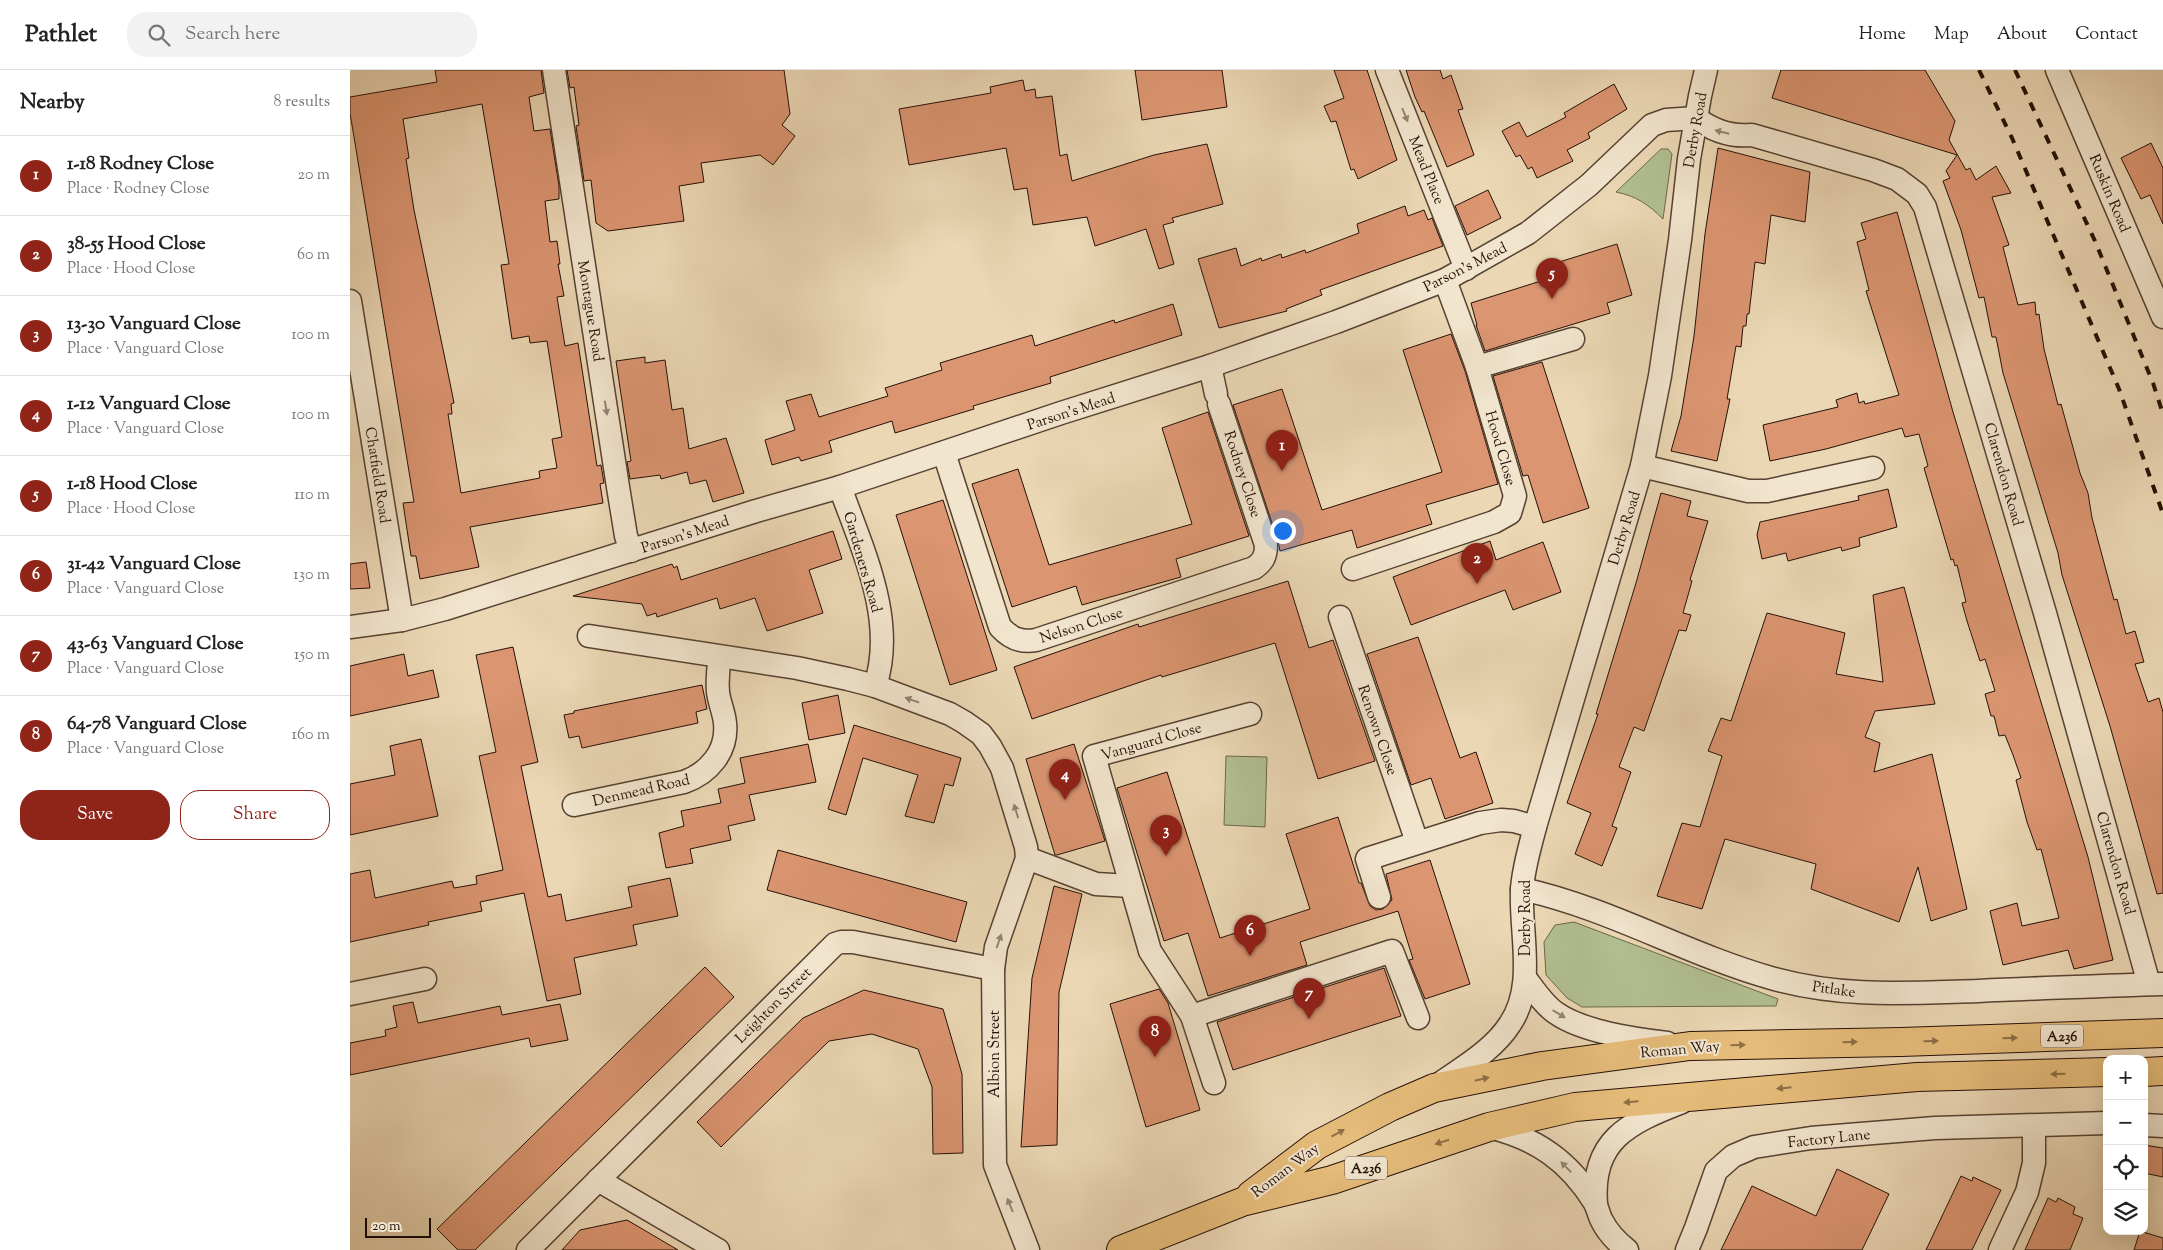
<!DOCTYPE html>
<meta charset="utf-8">
<style>
:root{--surface:#fff;--page:#f2f2f2;--text:#222;--muted:#767676;--line:#e0e0e0;--accent:#8f2418}
body{margin:0;font-family:"Sorts Mill Goudy",serif;background:var(--page);color:var(--text)}
.controls{position:absolute;right:15px;bottom:15px;display:grid;overflow:hidden;border-radius:10px;box-shadow:0 5px 20px #0002}
.controls button{width:45px;height:45px;display:grid;place-items:center;padding:0;border:0;border-bottom:1px solid var(--line);background:var(--surface);color:var(--text);font:25px sans-serif}
.scale{position:absolute;left:15px;bottom:12px;width:66px;box-sizing:border-box;padding-left:5px;border:2px solid #251007;border-top:0;font-size:14px;line-height:18px;white-space:nowrap;color:#251007;-webkit-text-stroke:4px #f2e5ce;paint-order:stroke}
.you{position:absolute;left:932px;top:460px;width:18px;height:18px;margin:-12px;border:4px solid #fff;border-radius:50%;background:#1a73e8;box-shadow:0 0 0 8px #1a73e833}
.badge{display:grid;place-items:center;width:32px;height:32px;border-radius:50%;background:var(--accent);color:#fff;font-size:16px;font-weight:700}
.pin{position:absolute;translate:-50% -41px;filter:drop-shadow(0 1px 2px #0008)}
.pin::after{content:'';position:absolute;top:26px;width:18px;height:15px;background:inherit;clip-path:polygon(0 0,100% 0,50% 100%)}
.list{margin:0;padding:0;list-style:none}
h2{display:flex;justify-content:space-between;align-items:center;height:65px;margin:0;padding:0 20px;font-size:21px}
h2 small{font-size:16px;font-weight:400;color:var(--muted)}
.list li{display:grid;grid-template-columns:32px 1fr auto;gap:15px;align-items:center;box-sizing:border-box;height:80px;padding:0 20px;border-top:1px solid var(--line)}
.list b{display:block;font-size:19px;white-space:nowrap}
.list p{margin:0;font-size:16px;white-space:nowrap;color:var(--muted)}
.list em{font-size:16px;font-style:normal;color:var(--muted)}
.actions{display:flex;gap:10px;padding:15px 20px}
.actions a{flex:1;padding:11px 0;border:1px solid var(--accent);border-radius:20px;text-align:center;font-size:18px;color:var(--accent)}
.actions .main{background:var(--accent);color:#fff}
.icon{flex:none;width:28px;height:28px;fill:none;stroke:currentColor;stroke-width:2;stroke-linecap:round;stroke-linejoin:round}
.map{position:relative;flex:none;width:1813px;height:1180px;overflow:hidden}
header{display:flex;align-items:center;gap:30px;box-sizing:border-box;height:70px;padding:0 25px;background:var(--surface);border-bottom:1px solid var(--line)}
header strong{font-size:24px}
nav{display:flex;gap:28px;margin-inline-start:auto;font-size:18px}
.search{width:350px;height:45px;background:var(--page);display:flex;align-items:center;gap:12px;box-sizing:border-box;padding:0 18px;border-radius:20px;color:var(--muted);font-size:19px}
main{display:flex}
aside{flex:1;background:var(--surface)}
.map>svg:first-child{display:block}
.green{fill:#b1bf92;stroke:#6b684c}
.building{fill:#db9571;stroke:#251007;fill-rule:evenodd}
.lines{fill:none;stroke-linecap:round;stroke-linejoin:round}
.minor-casing{stroke:#564232;stroke-width:25}
.major-casing{stroke:#251007;stroke-width:30}
.minor{stroke:#f2e5ce;stroke-width:22}
.major{stroke:#e6bc7a;stroke-width:28}
.rail{stroke:#251007;stroke-width:4;stroke-dasharray:9 9;stroke-linecap:butt}
.oneway{fill:#968574}
.oneway2{fill:#8f6f46}
.labels{text-anchor:middle;stroke-width:4;stroke-linejoin:round;paint-order:stroke}
.shield{fill:#f2e5ce;stroke:#625043;stroke-width:1}
.shield-label{font-size:14px;font-weight:bold;fill:#251007}
.street-label{font-size:15px;fill:#251007;stroke:#f2e5ce}
</style>
<header>
<strong>Pathlet</strong>
<div class="search"><svg class="icon" aria-label="search" viewBox="0 0 24 24"><circle cx="10" cy="10" r="6"/><path d="M15 15l6 6"/></svg>Search here</div>
<nav><a>Home</a><a>Map</a><a>About</a><a>Contact</a></nav>
</header>
<main>
<aside>
<h2>Nearby<small>8 results</small></h2>
<ul class="list">
<li><span class="badge">1</span><div><b>1-18 Rodney Close</b><p>Place · Rodney Close</p></div><em>20 m</em></li>
<li><span class="badge">2</span><div><b>38-55 Hood Close</b><p>Place · Hood Close</p></div><em>60 m</em></li>
<li><span class="badge">3</span><div><b>13-30 Vanguard Close</b><p>Place · Vanguard Close</p></div><em>100 m</em></li>
<li><span class="badge">4</span><div><b>1-12 Vanguard Close</b><p>Place · Vanguard Close</p></div><em>100 m</em></li>
<li><span class="badge">5</span><div><b>1-18 Hood Close</b><p>Place · Hood Close</p></div><em>110 m</em></li>
<li><span class="badge">6</span><div><b>31-42 Vanguard Close</b><p>Place · Vanguard Close</p></div><em>130 m</em></li>
<li><span class="badge">7</span><div><b>43-63 Vanguard Close</b><p>Place · Vanguard Close</p></div><em>150 m</em></li>
<li><span class="badge">8</span><div><b>64-78 Vanguard Close</b><p>Place · Vanguard Close</p></div><em>160 m</em></li>
</ul>
<div class="actions"><a class="main">Save</a><a>Share</a></div>
</aside>
<div class="map">
<svg width="1813" height="1180" viewBox="0 0 1813 1180">
<rect width="100%" height="100%" fill="#ebd7b4"/>
<filter id="stains"><feTurbulence type="fractalNoise" baseFrequency=".004" numOctaves="4"/><feColorMatrix values="0 0 0 0 .2 0 0 0 0 .09 0 0 0 0 .02 0 0 0 .5 -.17"/></filter>
<radialGradient id="worn" r=".72"><stop offset=".6" stop-color="#630" stop-opacity="0"/><stop offset="1" stop-color="#630" stop-opacity=".3"/></radialGradient>
<g class="green">
<path d="M 1311,79 L 1318,79 L 1322,84 L 1313,149 C 1298,134 1286,126 1266,122 Z"/>
<polygon points="876,686 917,687 915,757 874,755"/>
<polygon points="1224,852 1428,929 1426,936 1232,937 1217,928 1196,905 1194,872 1205,855"/>
</g>
<g class="building">
<path d="M 85,0 L 191,0 L 194,23 L 179,27 L 184,61 L 200,59 L 209,116 L 209,129 L 195,131 L 200,172 L 207,171 L 210,194 L 208,194 L 214,226 L 207,227 L 215,276 L 228,273 L 247,396 L 251,395 L 254,413 L 250,414 L 253,433 L 120,457 L 129,497 L 70,509 L 66,486 L 61,486 L 53,433 L 64,432 L 4,67 L 0,43 L 0,27 L 87,12 ZM 132,34 L 159,194 L 151,195 L 162,269 L 179,266 L 180,273 L 197,271 L 212,367 L 202,369 L 207,398 L 189,401 L 190,408 L 111,423 L 98,344 L 102,344 L 101,334 L 104,333 L 100,313 L 64,140 L 56,89 L 59,88 L 53,49 Z"/>
<polygon points="217,0 434,0 440,44 432,55 445,66 423,95 410,85 351,93 354,112 329,116 334,151 258,161 246,153 241,110 234,111 226,56 229,55 224,17 220,18"/>
<polygon points="785,0 872,0 877,37 792,50"/>
<polygon points="984,0 1017,0 1047,90 1008,109 1004,99 1001,100 986,51 981,52 974,36 994,28"/>
<polygon points="1056,0 1090,0 1093,9 1101,5 1113,39 1108,40 1124,85 1097,97 1074,41 1072,42 1065,27"/>
<polygon points="1431,0 1575,0 1605,51 1599,70 1616,100 1620,98 1626,110 1646,96 1661,123 1642,127 1659,175 1653,177 1668,235 1685,232 1686,245 1689,244 1694,279 1708,335 1711,334 1730,403 1738,423 1742,448 1764,530 1767,529 1776,564 1785,561 1794,592 1785,594 1798,632 1809,628 1813,642 1813,823 1807,824 1760,656 1712,505 1708,483 1653,303 1646,267 1642,267 1634,227 1629,228 1611,160 1593,111 1600,108 1596,101 1607,85 1422,28"/>
<polygon points="673,10 675,21 685,19 686,28 702,26 710,86 717,84 722,111 804,85 857,74 873,134 822,148 824,152 813,155 824,194 809,199 796,159 745,176 737,147 683,155 677,118 664,120 656,78 559,95 549,39 641,23 640,17"/>
<polygon points="1264,14 1277,39 1238,63 1240,68 1217,80 1223,91 1187,108 1182,97 1178,99 1170,85 1166,87 1152,61 1169,52 1177,67 1216,47 1214,43"/>
<polygon points="1801,73 1813,98 1813,154 1800,125 1791,129 1771,88"/>
<polygon points="1368,78 1460,102 1455,152 1421,145 1415,194 1405,192 1399,244 1397,244 1396,256 1393,256 1391,277 1386,276 1377,329 1380,329 1367,391 1321,381 1331,346 1344,266 1355,164"/>
<polygon points="1138,120 1151,148 1117,165 1105,136"/>
<polygon points="1055,136 1058,146 1074,140 1078,150 1082,148 1093,176 970,220 972,225 936,239 937,241 869,258 848,189 886,178 891,196 911,188 912,191 931,184 932,188 955,180 956,183 1009,163 1007,154"/>
<polygon points="1547,142 1603,342 1738,787 1763,890 1724,899 1718,880 1653,895 1640,841 1667,833 1672,856 1709,848 1691,779 1687,780 1677,752 1666,710 1671,708 1663,685 1655,665 1649,666 1644,646 1641,646 1635,624 1645,621 1635,589 1630,591 1617,551 1612,533 1616,532 1607,495 1605,496 1603,489 1601,490 1574,398 1578,396 1569,364 1555,367 1552,358 1476,379 1420,391 1413,355 1488,337 1486,330 1507,323 1509,333 1514,331 1515,334 1549,325 1516,221 1519,220 1507,172 1516,169 1511,153"/>
<polygon points="1267,174 1282,225 1257,233 1260,243 1135,281 1126,255 1127,255 1121,233 1194,210 1190,198"/>
<polygon points="823,234 832,265 700,307 701,313 623,336 624,339 545,363 542,351 479,371 482,382 451,391 449,387 422,395 415,370 445,360 436,331 461,324 469,347 538,326 535,318 592,300 590,293 682,265 685,276 764,250 765,253"/>
<polygon points="1101,264 1115,301 1148,414 1076,435 1082,454 1007,478 1002,460 930,481 928,471 883,335 932,319 972,440 1092,402 1053,280"/>
<polygon points="295,287 295,293 315,290 322,340 333,338 339,379 376,368 394,423 363,432 356,410 340,414 337,402 311,409 310,405 280,409 277,392 281,391 266,291"/>
<polygon points="1192,292 1239,438 1193,453 1178,405 1173,406 1143,306"/>
<polygon points="858,342 899,466 826,489 831,507 732,535 726,516 662,537 622,414 668,399 699,495 842,454 812,358"/>
<polygon points="1538,419 1547,457 1509,468 1510,476 1492,481 1491,477 1438,491 1436,483 1412,489 1407,465 1410,452 1509,430 1508,426"/>
<polygon points="1311,423 1341,431 1337,446 1358,451 1340,510 1342,511 1333,543 1341,545 1336,561 1329,560 1294,661 1284,657 1269,697 1281,702 1262,756 1267,758 1252,796 1225,784 1241,743 1217,733 1248,644 1246,644 1286,513"/>
<polygon points="593,430 647,600 600,615 546,445"/>
<polygon points="483,461 492,489 459,500 473,543 417,561 405,528 370,539 367,528 307,547 306,543 297,546 292,534 223,526 322,494 324,498 327,496 331,510"/>
<polygon points="1140,471 1146,490 1193,472 1211,522 1163,540 1155,520 1061,555 1043,507"/>
<polygon points="16,492 20,518 0,519 0,494"/>
<polygon points="938,511 959,578 983,570 1025,691 968,709 925,573 812,607 811,605 682,649 664,597 788,554 789,557"/>
<polygon points="1554,517 1585,634 1525,641 1515,667 1530,673 1524,702 1582,684 1617,839 1581,851 1568,797 1549,852 1461,819 1466,794 1375,769 1352,839 1307,826 1332,753 1350,757 1372,686 1358,681 1371,648 1381,651 1417,543 1495,563 1486,604 1533,612 1523,525"/>
<polygon points="1068,567 1110,688 1126,682 1143,733 1095,749 1081,708 1061,715 1017,584"/>
<polygon points="163,577 188,692 171,696 198,827 211,824 216,851 282,837 278,817 320,808 328,846 283,855 287,875 224,888 231,924 197,931 174,823 130,832 132,841 78,852 79,855 0,872 0,804 20,800 25,828 102,811 104,818 127,814 126,806 153,800 129,686 146,682 126,585"/>
<polygon points="54,584 58,606 83,600 89,627 0,646 0,596"/>
<polygon points="352,615 357,639 346,642 348,653 232,678 229,666 219,668 214,645 224,643 224,641"/>
<polygon points="488,625 495,663 459,670 452,633"/>
<polygon points="504,655 611,688 603,716 595,714 584,753 555,746 568,705 513,688 496,745 478,739"/>
<polygon points="71,669 88,746 0,765 0,714 45,705 40,676"/>
<polygon points="458,674 466,712 399,725 405,750 378,756 381,770 340,779 343,793 316,798 309,763 334,756 331,741 371,733 368,719 395,713 390,688"/>
<polygon points="724,674 755,771 707,785 705,785 676,689"/>
<polygon points="817,702 870,868 960,839 936,764 988,747 1009,813 1011,813 1020,836 1026,840 1033,839 1042,830 1036,804 1080,790 1120,914 1075,929 1059,890 1063,889 1048,841 950,872 957,895 858,926 838,863 814,871 767,718"/>
<polygon points="428,780 617,832 606,872 417,820"/>
<polygon points="704,816 732,824 709,922 707,1075 671,1077 682,908"/>
<polygon points="355,897 384,927 125,1180 108,1180 87,1159"/>
<polygon points="1034,898 1051,946 883,1000 867,952"/>
<polygon points="809,919 818,933 850,1040 796,1057 760,934"/>
<polygon points="514,920 593,939 612,1004 613,1083 583,1084 582,1017 568,979 522,964 479,971 371,1077 347,1052 453,948"/>
<polygon points="63,932 68,953 150,936 152,945 210,934 218,970 181,977 179,968 0,1005 0,973 36,966 35,960 47,957 43,936"/>
<polygon points="1794,1075 1813,1078 1813,1107 1794,1103"/>
<polygon points="1487,1099 1539,1124 1512,1180 1371,1180 1402,1116 1466,1146"/>
<polygon points="1611,1106 1622,1111 1623,1107 1651,1120 1622,1180 1576,1180"/>
<polygon points="1698,1128 1706,1132 1708,1128 1725,1137 1723,1144 1733,1148 1720,1180 1675,1180"/>
<polygon points="277,1150 328,1180 212,1180 230,1160"/>
<polygon points="1790,1161 1813,1168 1813,1180 1784,1180"/>
</g>
<g class="lines">
<g class="minor-casing">
<g id="minor">
<polyline points="204,0 268,417 276,466 281,481"/>
<polyline points="1037,0 1116,199"/>
<polyline points="1707,0 1813,247"/>
<path d="M 1346,48 C 1363,61 1381,67 1402,65 L 1523,100 L 1547,109 L 1567,124 L 1575,137 L 1695,543 L 1799,914"/>
<polyline points="0,231 52,550"/>
<polyline points="860,296 866,324"/>
<polyline points="1127,297 1223,269"/>
<path d="M 594,383 L 650,557 C 660,568 671,573 686,570 L 904,498 C 913,492 916,486 916,475 L 869,334"/>
<polyline points="1292,396 1398,421 1417,421 1523,398"/>
<path d="M 490,417 C 512,479 547,550 525,616"/>
<polyline points="1003,499 1144,452 1160,443 1165,426 1127,297 1095,210"/>
<polyline points="990,547 1067,772"/>
<polyline points="0,557 52,550 95,539 406,441 490,417 711,343 860,296 986,252 1095,210 1178,163 1239,115 1302,55 1316,50 1346,48"/>
<polyline points="239,566 447,598 498,609 525,616 600,644 614,652 631,664 640,676 652,698 676,777 677,788 646,877 643,899 645,1095 678,1180"/>
<path d="M 224,735 L 334,712 C 359,703 378,681 375,653 C 374,642 369,632 368,622 C 367,610 368,599 370,587"/>
<polyline points="677,788 746,814 781,816"/>
<path d="M 1172,819 C 1259,838 1336,884 1421,908 C 1491,928 1557,923 1628,921 C 1689,918 1751,916 1813,914"/>
<polyline points="1029,827 1017,789 1130,753 1151,750 1164,751 1185,757"/>
<path d="M 1176,909 C 1185,921 1194,935 1206,943 C 1233,962 1285,969 1317,973"/>
<polyline points="0,924 75,909"/>
<polyline points="842,946 1042,881 1068,948"/>
<polyline points="864,1013 842,946 800,881 744,686 900,644"/>
<path d="M 1085,1017 C 1110,999 1143,981 1160,954 C 1186,916 1170,864 1172,820 C 1173,799 1180,777 1185,757 L 1292,396 L 1310,306 L 1330,170 L 1339,89 L 1350,26 L 1356,0"/>
<polyline points="1794,1055 1813,1056"/>
<path d="M 1139,1057 C 1186,1068 1219,1091 1245,1133 C 1248,1139 1249,1146 1252,1151 C 1258,1163 1267,1172 1277,1180"/>
<polyline points="248,1110 368,1180"/>
<path d="M 1246,1135 C 1241,1070 1278,1053 1332,1032"/>
<polyline points="178,1180 485,874 491,872 503,872 643,899"/>
<polyline points="1337,1180 1346,1158 1366,1101 1383,1086 1404,1077 1461,1068 1585,1058 1757,1053"/>
<polyline points="1650,1180 1677,1122 1684,1093 1684,1056"/>
</g>
</g>
<g class="major-casing">
<g id="major">
<polyline points="1794,1002 1813,1001"/>
<polyline points="901,1125 967,1075 1040,1037 1084,1018 1192,996 1340,976 1551,972 1813,963"/>
<polyline points="771,1180 892,1132 982,1110 1139,1057 1225,1037 1567,1007 1757,1002"/>
</g>
</g>
<use href="#minor" class="minor"/>
<use href="#major" class="major"/>
<g class="rail">
<polyline points="1629,0 1662,68 1769,319 1813,444"/>
<polyline points="1665,0 1745,171 1803,313 1813,344"/>
</g>
</g>
<defs><path id="oneway-solid" d="M-6-.8H1V-3.2L6.5 0L1 3.2V.8H-6Z" transform="scale(1.25)"/></defs>
<g class="oneway">
<use href="#oneway-solid" transform="translate(1055 45) rotate(68)"/>
<use href="#oneway-solid" transform="translate(1372 62) rotate(-166)"/>
<use href="#oneway-solid" transform="translate(256 338) rotate(81)"/>
<use href="#oneway-solid" transform="translate(562 630) rotate(-161)"/>
<use href="#oneway-solid" transform="translate(666 741) rotate(-107)"/>
<use href="#oneway-solid" transform="translate(649 871) rotate(-71)"/>
<use href="#oneway-solid" transform="translate(1209 944) rotate(31)"/>
<use href="#oneway-solid" transform="translate(1216 1097) rotate(-134)"/>
<use href="#oneway-solid" transform="translate(660 1135) rotate(-112)"/>
</g>
<g class="oneway2">
<use href="#oneway-solid" transform="translate(1660 968) rotate(-2)"/>
<use href="#oneway-solid" transform="translate(1581 971) rotate(-2)"/>
<use href="#oneway-solid" transform="translate(1500 972) rotate(-1)"/>
<use href="#oneway-solid" transform="translate(1388 975) rotate(-2)"/>
<use href="#oneway-solid" transform="translate(1708 1004) rotate(179)"/>
<use href="#oneway-solid" transform="translate(1132 1009) rotate(-13)"/>
<use href="#oneway-solid" transform="translate(1434 1018) rotate(174)"/>
<use href="#oneway-solid" transform="translate(1281 1032) rotate(175)"/>
<use href="#oneway-solid" transform="translate(988 1063) rotate(-29)"/>
<use href="#oneway-solid" transform="translate(1092 1072) rotate(162)"/>
</g>
<g class="labels">
<g class="shield">
<rect x="1691" y="954.5" width="42" height="23" rx="4"/>
<rect x="995" y="1086.5" width="42" height="23" rx="4"/>
</g>
<g class="shield-label">
<text x="1712" y="971">A236</text>
<text x="1016" y="1103">A236</text>
</g>
<g class="street-label">
<text transform="translate(1345 60) rotate(-80)" y="5">Derby Road</text>
<text transform="translate(1077 100) rotate(68)" y="5">Mead Place</text>
<text transform="translate(1760 123) rotate(67)" y="5">Ruskin Road</text>
<text transform="translate(1115 197) rotate(-27)" y="5">Parson's Mead</text>
<text transform="translate(241 241) rotate(81)" y="5">Montague Road</text>
<text transform="translate(721 341) rotate(-18)" y="5">Parson's Mead</text>
<text transform="translate(1151 378) rotate(74)" y="5">Hood Close</text>
<text transform="translate(893 404) rotate(72)" y="5">Rodney Close</text>
<text transform="translate(1654 404) rotate(74)" y="5">Clarendon Road</text>
<text transform="translate(28 405) rotate(81)" y="5">Chatfield Road</text>
<text transform="translate(1274 458) rotate(-73)" y="5">Derby Road</text>
<text transform="translate(335 464) rotate(-18)" y="5">Parson's Mead</text>
<text transform="translate(513 492) rotate(74)" y="5">Gardeners Road</text>
<text transform="translate(731 555) rotate(-18)" y="5">Nelson Close</text>
<text transform="translate(1028 660) rotate(71)" y="5">Renown Close</text>
<text transform="translate(801 671) rotate(-16)" y="5">Vanguard Close</text>
<text transform="translate(291 720) rotate(-13)" y="5">Denmead Road</text>
<text transform="translate(1766 793) rotate(74)" y="5">Clarendon Road</text>
<text transform="translate(1175 848) rotate(-90)" y="5">Derby Road</text>
<text transform="translate(1484 919) rotate(8)" y="5">Pitlake</text>
<text transform="translate(423 935) rotate(-45)" y="5">Leighton Street</text>
<text transform="translate(1330 979) rotate(-5)" y="5">Roman Way</text>
<text transform="translate(644 984) rotate(-90)" y="5">Albion Street</text>
<text transform="translate(1479 1068) rotate(-6)" y="5">Factory Lane</text>
<text transform="translate(935 1100) rotate(-37)" y="5">Roman Way</text>
</g>
</g>
<rect width="100%" height="100%" filter="url(#stains)"/>
<rect width="100%" height="100%" fill="url(#worn)"/>
</svg>
<div class="controls">
<button>+</button>
<button>−</button>
<button><svg class="icon" aria-label="locate" viewBox="0 0 24 24"><circle cx="12" cy="12" r="6"/><path d="M12 2v4M12 18v4M2 12h4M18 12h4"/></svg></button>
<button><svg class="icon" aria-label="layers" viewBox="0 0 24 24"><path d="M12 4l9 5-9 5-9-5zM3 14l9 5 9-5"/></svg></button>
</div>
<div class="scale">20 m</div>
<div class="you"></div>
<div class="pin badge" style="left:932px;top:401px">1</div>
<div class="pin badge" style="left:1127px;top:514px">2</div>
<div class="pin badge" style="left:816px;top:786px">3</div>
<div class="pin badge" style="left:715px;top:730px">4</div>
<div class="pin badge" style="left:1202px;top:229px">5</div>
<div class="pin badge" style="left:900px;top:886px">6</div>
<div class="pin badge" style="left:959px;top:949px">7</div>
<div class="pin badge" style="left:805px;top:987px">8</div>
</div>
</main>
